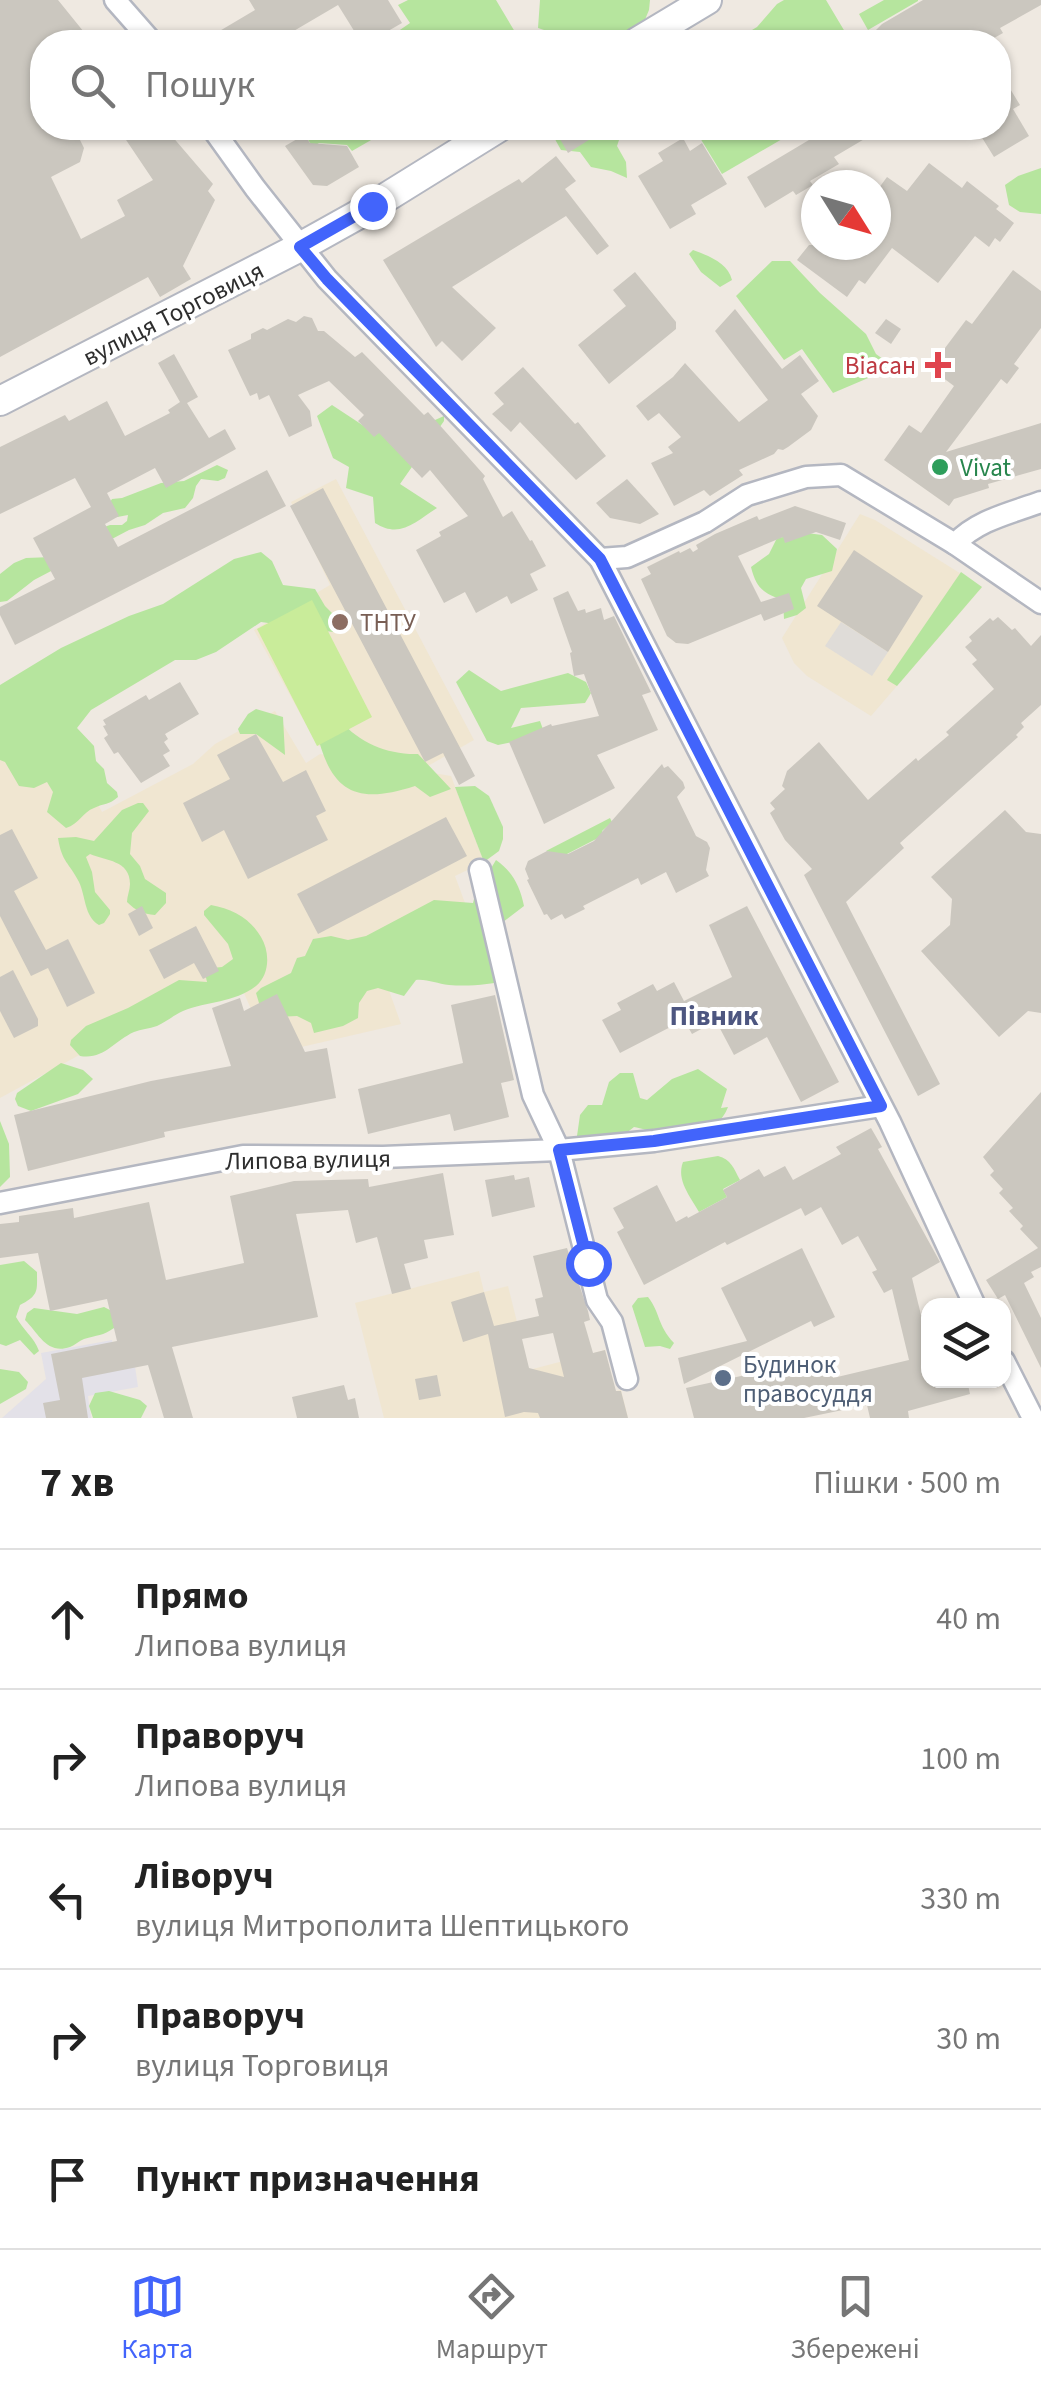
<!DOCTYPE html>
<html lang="uk">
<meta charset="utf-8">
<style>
:root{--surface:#fff;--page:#f6f6f6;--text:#222;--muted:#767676;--line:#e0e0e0;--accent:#4264fb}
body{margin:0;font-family:"Source Sans 3",sans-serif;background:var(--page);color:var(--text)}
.controls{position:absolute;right:30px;bottom:30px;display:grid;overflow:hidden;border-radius:20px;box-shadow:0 2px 8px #0004}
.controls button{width:90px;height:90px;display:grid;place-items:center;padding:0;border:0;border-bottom:2px solid var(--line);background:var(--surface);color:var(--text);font:50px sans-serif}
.compass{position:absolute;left:801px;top:170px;width:90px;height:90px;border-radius:50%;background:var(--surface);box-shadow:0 2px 8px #0004;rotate:127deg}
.stop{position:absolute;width:30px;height:30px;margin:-22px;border:8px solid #4264fb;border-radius:50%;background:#fff}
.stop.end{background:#4264fb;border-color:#fff;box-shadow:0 2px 10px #0008}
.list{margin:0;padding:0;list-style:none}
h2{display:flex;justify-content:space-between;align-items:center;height:130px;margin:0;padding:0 40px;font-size:42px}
h2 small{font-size:32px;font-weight:400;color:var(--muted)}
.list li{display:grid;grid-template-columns:65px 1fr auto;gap:30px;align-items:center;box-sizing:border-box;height:140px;padding:0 40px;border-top:2px solid var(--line)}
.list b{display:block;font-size:38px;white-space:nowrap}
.list p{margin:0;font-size:32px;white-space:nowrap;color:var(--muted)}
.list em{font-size:32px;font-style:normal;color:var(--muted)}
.icon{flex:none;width:55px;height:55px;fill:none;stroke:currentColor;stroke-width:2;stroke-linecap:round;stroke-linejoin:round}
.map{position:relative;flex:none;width:1041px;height:1418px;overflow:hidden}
.search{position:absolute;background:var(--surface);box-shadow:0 2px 8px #0004;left:30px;right:30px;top:30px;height:110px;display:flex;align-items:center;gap:25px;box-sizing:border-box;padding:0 35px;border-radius:40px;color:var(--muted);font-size:38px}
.sheet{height:830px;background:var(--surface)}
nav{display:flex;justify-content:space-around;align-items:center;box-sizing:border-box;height:140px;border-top:2px solid var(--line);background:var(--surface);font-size:28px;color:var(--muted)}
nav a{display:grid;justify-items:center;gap:5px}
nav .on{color:var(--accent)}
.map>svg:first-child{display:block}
.industrial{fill:#e3e1e8}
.education{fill:#f0e6d1}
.green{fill:#b6e59e}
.pitch{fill:#c9ec9a}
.plaza{fill:#dfdcd8}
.building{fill:#cbc7bf;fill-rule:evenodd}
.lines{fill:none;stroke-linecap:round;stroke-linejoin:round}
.minor-casing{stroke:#b4b7c1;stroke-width:25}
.secondary-casing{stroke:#b4b7c1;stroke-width:32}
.minor{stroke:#fff;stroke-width:20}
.secondary{stroke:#fff;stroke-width:28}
.route{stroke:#4264fb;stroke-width:12}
.health-dot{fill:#e0444e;stroke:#fff;stroke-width:4}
.leisure-dot{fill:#2e9e5b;stroke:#fff;stroke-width:4}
.education-dot{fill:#8d6e63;stroke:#fff;stroke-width:4}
.service-dot{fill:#5c6f8a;stroke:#fff;stroke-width:4}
.labels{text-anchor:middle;stroke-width:8;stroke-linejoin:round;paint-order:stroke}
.street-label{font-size:25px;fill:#2e2e2e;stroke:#fff}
.health-label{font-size:25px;fill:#be3a42;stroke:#fff;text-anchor:end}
.leisure-label{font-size:25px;fill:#27864d;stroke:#fff;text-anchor:start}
.education-label{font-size:25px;fill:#785e54;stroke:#fff;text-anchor:start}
.service-label{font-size:25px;fill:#4e5e75;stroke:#fff;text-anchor:start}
.neighbourhood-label{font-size:28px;font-weight:bold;fill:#4d5680;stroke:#fff}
</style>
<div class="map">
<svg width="1041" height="1418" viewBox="0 0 1041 1418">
<rect width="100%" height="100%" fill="#efe9e1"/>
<polygon class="industrial" points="112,1340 114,1355 133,1352 138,1387 88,1396 91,1418 2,1418 46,1379 41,1353"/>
<g class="education">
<polygon points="336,479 474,740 426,767 318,746 254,630 330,585 291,502"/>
<polygon points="860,514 875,520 982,587 871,716 807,676 794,663 782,638"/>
<polygon points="50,710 102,812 193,764 215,744 275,711 306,763 320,754 451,776 484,862 455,876 481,946 386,982 401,1024 271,1054 243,991 194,993 0,1098 0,736"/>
<polygon points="479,1271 484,1292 508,1286 529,1370 605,1350 615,1391 621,1390 628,1418 384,1418 355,1303"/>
</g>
<g class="green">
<polygon points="408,0 496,0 521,42 403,42 397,32 410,23 398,5"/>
<polygon points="540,0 650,0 649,10 644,22 604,42 591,42 583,36 568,31 553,33 538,28"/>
<polygon points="784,0 826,0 851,42 732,42 757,27 777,4"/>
<polygon points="884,0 918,0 918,1 868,30 859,14"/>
<polygon points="292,128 392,128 352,151 347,145 319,143 313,147 304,134 299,136"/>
<polygon points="556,128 631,128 620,137 617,146 626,162 627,178 611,171 591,167 580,152 561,150 551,132"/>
<polygon points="694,128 801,128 722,174"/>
<polygon points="1041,168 1041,214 1020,212 1009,205 1005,185 1018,176"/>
<path d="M 693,250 C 709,256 728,263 732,280 L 720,287 L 701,272 L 689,254 Z"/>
<polygon points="772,261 790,261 820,293 866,334 876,354 894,367 833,393 802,349 784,360 736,296"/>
<path d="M 332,405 L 376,434 L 411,419 L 435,420 L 444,416 L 444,421 L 400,484 L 437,508 C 415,522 400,539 375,523 L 373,497 L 346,488 L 349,467 L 333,458 L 317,416 Z"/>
<polygon points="217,465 228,470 225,478 218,481 201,479 196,486 193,498 185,508 163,513 145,525 129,530 34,580 7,601 0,602 0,574 14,563 26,558 52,557 98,529 110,525 122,525 127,521 128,515 112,518 105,510 112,499 122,498 161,483 184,481"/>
<path d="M 807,533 L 822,535 L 837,549 L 832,571 L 806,579 L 801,588 L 806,608 L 797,615 L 784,619 L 783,600 C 764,594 756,588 751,567 L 769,554 L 777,538 Z"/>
<path d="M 261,552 L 272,561 L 283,585 L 315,589 L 325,606 L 337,618 L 337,629 L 333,632 L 261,622 L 216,652 L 196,660 L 175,660 L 91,710 L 77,728 L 94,746 L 96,761 L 104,769 L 107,783 L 117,792 L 118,797 C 109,805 104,803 94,808 C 83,812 79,824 66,828 L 47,812 L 53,792 L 47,782 L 34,788 L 19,786 L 5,762 L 0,760 L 0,685 L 61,648 L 129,616 L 163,604 L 234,559 Z"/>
<polygon points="961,572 982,587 897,686 887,680"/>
<polygon points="469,670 501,691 568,673 586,682 591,693 585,703 521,708 511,728 540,721 545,735 498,745 487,741 456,682"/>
<polygon points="256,709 283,717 285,755 256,734 240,734 238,729 248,714"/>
<path d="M 341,721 C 359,743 389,755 418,754 L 451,789 L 430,797 L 415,786 C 354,806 330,791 316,729 Z"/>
<polygon points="475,786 489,796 503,827 503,839 499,851 484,862 455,787"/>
<path d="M 138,803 L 143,803 L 149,811 L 132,833 L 130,854 L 140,866 L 145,879 L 166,893 L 166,903 L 155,915 C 143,914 136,911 127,902 C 127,896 130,890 130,884 C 130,860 106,861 90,854 L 86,857 L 92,872 L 95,892 L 110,910 L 110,914 L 104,923 L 99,925 C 84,916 86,897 79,882 C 69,862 62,863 58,838 L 76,837 L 94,841 L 122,810 Z"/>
<polygon points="610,818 612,822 602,831 604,835 563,856 546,851"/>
<path d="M 496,860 C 512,871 520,886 524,906 L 503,922 L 487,931 L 489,940 L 513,962 L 517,977 C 496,984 471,987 449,985 C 437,984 428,979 416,980 L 404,996 L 378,988 L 367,991 L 359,1003 L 358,1018 L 343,1026 L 314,1033 L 311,1023 L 297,1016 L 276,1017 L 262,1013 L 256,993 L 261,988 L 291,973 L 297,958 L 305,956 L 313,939 L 331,936 L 348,940 L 366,936 L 434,900 L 473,903 L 475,895 Z"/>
<path d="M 211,905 C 232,909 250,918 261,937 C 270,952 270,974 256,986 C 234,1003 207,1001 183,1011 C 174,1015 166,1022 157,1026 C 149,1029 141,1029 134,1032 C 114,1041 104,1060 80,1056 L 70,1045 L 71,1040 L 86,1026 L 128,1008 L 179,980 L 207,982 L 205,973 L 212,968 L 222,967 L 233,959 L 228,944 L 204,915 L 204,911 Z"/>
<polygon points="61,1063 83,1070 93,1079 78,1094 31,1111 18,1106 15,1099 17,1093"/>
<path d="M 698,1069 L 727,1089 L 721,1108 L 728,1107 C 723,1121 707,1134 692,1137 C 680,1138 648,1130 634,1127 C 613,1143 602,1152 577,1136 L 580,1115 L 588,1105 L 602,1105 L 609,1082 L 620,1073 L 633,1073 L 640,1098 L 647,1100 L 672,1079 Z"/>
<polygon points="0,1121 9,1144 10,1177 0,1187"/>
<path d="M 718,1156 C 731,1159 734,1169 740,1180 L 723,1189 L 727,1197 L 699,1212 C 690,1196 676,1180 683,1162 Z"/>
<path d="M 24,1261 L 37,1272 C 37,1291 39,1295 20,1305 L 16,1317 C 23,1330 34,1337 39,1351 L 34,1355 L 20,1340 L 6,1346 L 0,1344 L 0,1265 Z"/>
<path d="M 648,1297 C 661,1314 657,1325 674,1343 L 670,1349 L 660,1346 L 645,1347 L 632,1306 L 638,1298 Z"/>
<path d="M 104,1307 L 114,1312 L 114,1328 C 103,1336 97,1335 84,1339 C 79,1341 75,1345 70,1347 C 47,1355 39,1334 25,1320 L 27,1313 L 34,1308 L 77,1314 Z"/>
<polygon points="0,1369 19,1372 28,1382 26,1389 0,1404"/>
<polygon points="109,1391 140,1400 147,1406 141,1418 93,1418 89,1406 95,1393"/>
</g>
<polygon class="pitch" points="312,600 372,717 317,746 257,629"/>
<polygon class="plaza" points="841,622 888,652 872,676 825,646"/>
<g class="building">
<polygon points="0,0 58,0 92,42 42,42 42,128 74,128 84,148 80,162 51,177 81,239 125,216 117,200 153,180 118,128 165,128 213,184 208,191 215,200 183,266 191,279 160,297 148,277 0,357"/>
<polygon points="249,0 388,0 402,23 369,42 361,42 338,5 275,42 201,42 255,10"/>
<polygon points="923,0 1041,0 1041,5 1000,28 1003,33 987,42 864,42 882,24"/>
<polygon points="998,69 1020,105 1013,109 1029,136 994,157 976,128 998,128"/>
<polygon points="579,128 585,128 592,138 568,153 560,139"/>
<polygon points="815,128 883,128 834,157 839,164 810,181 813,185 796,195 793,191 765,208 747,177 819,134"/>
<polygon points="304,135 310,143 347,146 359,167 327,186 313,185 285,146"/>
<polygon points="683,138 690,151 702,143 727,184 691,205 696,214 670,229 638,176 663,161 658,153"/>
<polygon points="556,156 576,181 565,189 609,246 597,255 566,216 452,287 496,328 462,361 442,341 436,347 383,260 519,179 522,183"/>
<polygon points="929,163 962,188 967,181 999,206 996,209 1014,223 1000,242 995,238 989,247 975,236 938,283 892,248 865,284 859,280 847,297 797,260 809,245 876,245 876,192 887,177 907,191"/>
<polygon points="1013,270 1041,291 1041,328 1014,364 1019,368 1007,384 1001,379 946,452 1041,423 1041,469 988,484 989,488 954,499 949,506 884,460 909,425 921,433 954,386 930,368 966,320 972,324"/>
<polygon points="635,272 676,322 676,329 609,384 578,345 626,306 613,290"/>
<polygon points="735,309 782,369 800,355 819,381 801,394 818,416 811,430 788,447 783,450 778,449 774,454 739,470 743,475 710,496 704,490 674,506 651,463 673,453 668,447 681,437 659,413 648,421 636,406 673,377 685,363 739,422 768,400 715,331"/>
<polygon points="304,316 312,318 318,331 324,331 355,357 362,352 424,415 428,412 485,476 483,479 503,517 512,511 530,541 532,540 546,566 530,574 538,590 511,604 507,596 476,613 465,592 444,603 416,550 441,536 439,532 468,516 430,470 422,478 379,433 374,437 358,421 364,415 329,381 298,395 310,411 312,426 289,437 269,395 259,400 257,393 250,396 228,350 251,339 251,334 263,328 267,330 288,319 296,322"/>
<polygon points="886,319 901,329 891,344 875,333"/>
<polygon points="174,354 198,397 187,403 209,438 225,429 236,449 166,488 155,468 107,493 119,516 105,524 118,547 267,470 286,506 15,645 0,615 0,607 55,579 33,538 91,507 75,478 0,514 0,447 65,415 69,421 107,401 125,436 170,413 168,410 180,402 158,363"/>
<polygon points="523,367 575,424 578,422 606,456 576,480 520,422 511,432 492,414 504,404 494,393"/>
<polygon points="627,479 659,514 640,524 610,518 596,503"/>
<polygon points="323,488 475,776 459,785 443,753 425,762 290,506"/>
<polygon points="795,506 846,523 840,540 816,532 785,543 783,537 738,556 761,602 789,593 794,609 764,621 761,614 688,644 676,643 667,636 641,579 651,574 647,567 679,551 680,553 690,548 693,552 698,549 696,545 715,534 757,516 759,520"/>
<polygon points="854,550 923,596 888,652 817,606"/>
<polygon points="568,591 578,611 585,609 586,613 601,608 604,620 614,616 651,692 642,695 658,730 597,755 615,788 544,824 509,742 551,724 552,726 599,716 584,674 574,676 570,653 572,652 553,598"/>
<polygon points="998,617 1012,630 1015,628 1031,646 1041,635 1041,705 1021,723 1024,727 1016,735 1018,737 900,843 904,848 846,902 940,1084 918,1096 804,875 812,869 785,840 770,813 775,809 770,803 785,789 782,786 787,771 819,742 868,800 916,758 918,761 949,735 946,732 994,689 972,664 977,660 965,647 972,641 969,637 990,618 993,621"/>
<polygon points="180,682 199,714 165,734 168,739 164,742 170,751 163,755 170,766 141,783 118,752 114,754 104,738 108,735 103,726 106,725 103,720 146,695 149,700"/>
<polygon points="256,734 283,782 306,770 326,811 316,816 328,840 248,879 224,830 202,842 183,803 230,779 217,755"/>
<polygon points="662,764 664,768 668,766 683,782 685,788 677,797 696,836 707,842 710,848 706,870 709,876 676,893 666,872 641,885 638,878 583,906 585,909 565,919 562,914 551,920 547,914 544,915 527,880 529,879 525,869 528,861 547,851 568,854 594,841"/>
<polygon points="1005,810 1026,832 1041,834 1041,1013 1028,1011 999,1037 921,951 950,925 952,899 931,877"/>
<polygon points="446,817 467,856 318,934 297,894"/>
<polygon points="12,829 38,878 14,891 46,950 68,939 95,993 67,1007 48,968 31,976 0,916 0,835"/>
<polygon points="142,906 153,928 139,936 128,914"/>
<polygon points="747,906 839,1082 801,1102 767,1037 734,1055 716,1021 692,1034 684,1020 620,1053 602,1020 621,1010 617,1003 653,984 657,991 674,982 684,1001 732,977 709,925"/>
<polygon points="196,926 219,971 203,979 194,963 164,979 149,950"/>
<polygon points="13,970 38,1019 38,1026 14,1038 0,1011 0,977"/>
<polygon points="277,994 305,1052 327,1048 336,1098 164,1132 165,1137 28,1171 14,1115 151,1081 231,1066 212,1008 240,998 244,1011"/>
<polygon points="495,995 514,1080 501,1083 509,1117 454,1131 450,1114 368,1134 358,1089 463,1063 451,1005"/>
<polygon points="1041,1092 1041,1267 1031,1272 1034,1277 1024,1283 1041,1318 1041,1368 1005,1295 998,1299 986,1280 1038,1248 1020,1229 1023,1226 1009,1211 1013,1208 999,1193 1003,1189 990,1175 994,1171 983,1157"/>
<polygon points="871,1128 882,1147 878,1149 940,1262 912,1278 921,1315 928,1313 928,1380 967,1380 970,1394 908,1411 909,1418 870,1418 867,1405 804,1418 694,1418 686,1388 828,1357 833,1378 909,1360 892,1289 884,1293 872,1272 877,1270 858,1236 842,1245 821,1207 805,1216 801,1208 727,1245 725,1242 644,1285 617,1232 624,1228 613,1208 657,1185 676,1222 687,1216 688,1218 727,1197 723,1190 759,1169 764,1177 785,1166 793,1180 841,1154 836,1147"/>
<polygon points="443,1173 454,1235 424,1240 428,1258 404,1264 411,1289 392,1294 377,1237 356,1243 348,1210 296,1214 318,1317 172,1347 193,1418 164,1418 148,1365 82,1378 88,1418 46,1418 43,1403 60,1400 51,1354 117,1341 107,1299 50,1311 38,1253 0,1258 0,1224 19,1222 19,1216 73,1208 74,1218 149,1202 166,1280 244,1263 230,1196 294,1181 368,1179 369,1187"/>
<polygon points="514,1175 515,1180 529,1177 535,1207 492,1217 485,1180"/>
<path d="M 567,1248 L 588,1311 L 590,1320 L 584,1322 L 593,1353 L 605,1350 L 616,1391 L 621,1391 L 628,1418 L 540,1418 L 538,1413 L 524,1412 L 505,1417 L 488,1334 L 463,1342 L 451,1302 L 484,1292 L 494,1326 L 539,1316 L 535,1299 L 543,1297 L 533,1256 ZM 553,1333 L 564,1377 L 529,1368 L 522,1339 Z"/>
<polygon points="802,1248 835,1317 814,1327 811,1321 684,1384 678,1358 747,1341 721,1288"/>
<polygon points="437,1375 441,1396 419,1400 415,1379"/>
<polygon points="344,1385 348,1400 355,1398 359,1418 297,1418 292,1397"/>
</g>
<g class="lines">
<g class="minor-casing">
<g id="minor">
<polyline points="115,0 152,42"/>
<polyline points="212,128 255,188 327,279 600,559 890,1122 975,1306"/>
<polyline points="955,544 1041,603"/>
<path d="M 600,559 L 627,557 L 705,522 L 747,495 L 806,477 L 841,475 L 955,544 C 977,520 1011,513 1041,502"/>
<polyline points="480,870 533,1095 559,1150 597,1300 612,1322 627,1379"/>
<polyline points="0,1203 243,1156 383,1157 559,1150 654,1141 881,1106"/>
<polyline points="1004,1361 1033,1418"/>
</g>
</g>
<g class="secondary-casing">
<g id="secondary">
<polyline points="637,42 707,0"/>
<polyline points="0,401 300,247 361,213 498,128"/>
</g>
</g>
<use href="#minor" class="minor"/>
<use href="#secondary" class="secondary"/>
</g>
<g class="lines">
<polyline class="route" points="372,206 300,247 327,279 600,559 881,1106 654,1141 559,1150 588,1263"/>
</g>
<path class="health-dot" d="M933 350h10v10h10v10h-10v10h-10v-10h-10v-10h10z"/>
<circle class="leisure-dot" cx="940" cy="467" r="10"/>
<circle class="education-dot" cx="340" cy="622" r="10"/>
<circle class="service-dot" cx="723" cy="1378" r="10"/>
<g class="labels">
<g class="street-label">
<text transform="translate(173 313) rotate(-27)" y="9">вулиця Торговиця</text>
<text transform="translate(308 1159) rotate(-1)" y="9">Липова вулиця</text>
</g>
<g class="health-label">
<text x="916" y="374">Віасан</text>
</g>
<g class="leisure-label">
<text x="960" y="476">Vivat</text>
</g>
<g class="education-label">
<text x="360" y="631">ТНТУ</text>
</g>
<g class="service-label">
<text x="743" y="1373">Будинок<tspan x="743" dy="29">правосуддя</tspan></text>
</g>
<g class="neighbourhood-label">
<text x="714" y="1025">Півник</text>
</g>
</g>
</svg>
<div class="controls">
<button><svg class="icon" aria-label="layers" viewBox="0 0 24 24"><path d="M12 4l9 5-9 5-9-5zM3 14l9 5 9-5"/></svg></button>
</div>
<svg class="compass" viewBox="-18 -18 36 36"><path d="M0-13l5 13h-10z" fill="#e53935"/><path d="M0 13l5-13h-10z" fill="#767676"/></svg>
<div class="stop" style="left:588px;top:1263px"></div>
<div class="stop end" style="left:372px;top:206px"></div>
<div class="search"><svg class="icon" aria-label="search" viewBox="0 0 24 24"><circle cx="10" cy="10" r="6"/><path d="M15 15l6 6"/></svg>Пошук</div>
</div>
<section class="sheet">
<h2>7 хв<small>Пішки · 500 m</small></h2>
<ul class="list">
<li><svg class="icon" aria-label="ahead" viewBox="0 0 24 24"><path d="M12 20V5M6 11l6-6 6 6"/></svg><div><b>Прямо</b><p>Липова вулиця</p></div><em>40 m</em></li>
<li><svg class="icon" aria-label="right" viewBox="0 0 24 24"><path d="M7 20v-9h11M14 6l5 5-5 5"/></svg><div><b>Праворуч</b><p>Липова вулиця</p></div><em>100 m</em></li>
<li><svg class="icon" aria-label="left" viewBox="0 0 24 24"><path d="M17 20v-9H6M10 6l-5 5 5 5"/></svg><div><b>Ліворуч</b><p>вулиця Митрополита Шептицького</p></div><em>330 m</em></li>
<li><svg class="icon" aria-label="right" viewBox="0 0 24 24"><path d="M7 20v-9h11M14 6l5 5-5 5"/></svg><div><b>Праворуч</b><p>вулиця Торговиця</p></div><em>30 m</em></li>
<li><svg class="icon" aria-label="arrive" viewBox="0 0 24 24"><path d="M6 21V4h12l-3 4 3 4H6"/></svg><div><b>Пункт призначення</b></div></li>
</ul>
</section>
<nav>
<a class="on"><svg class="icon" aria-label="map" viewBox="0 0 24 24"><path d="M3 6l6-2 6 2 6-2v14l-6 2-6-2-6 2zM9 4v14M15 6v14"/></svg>Карта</a>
<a><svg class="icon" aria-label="directions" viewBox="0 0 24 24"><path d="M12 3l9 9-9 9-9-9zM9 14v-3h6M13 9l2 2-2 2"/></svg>Маршрут</a>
<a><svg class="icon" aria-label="saved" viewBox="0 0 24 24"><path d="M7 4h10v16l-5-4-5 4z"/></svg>Збережені</a>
</nav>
